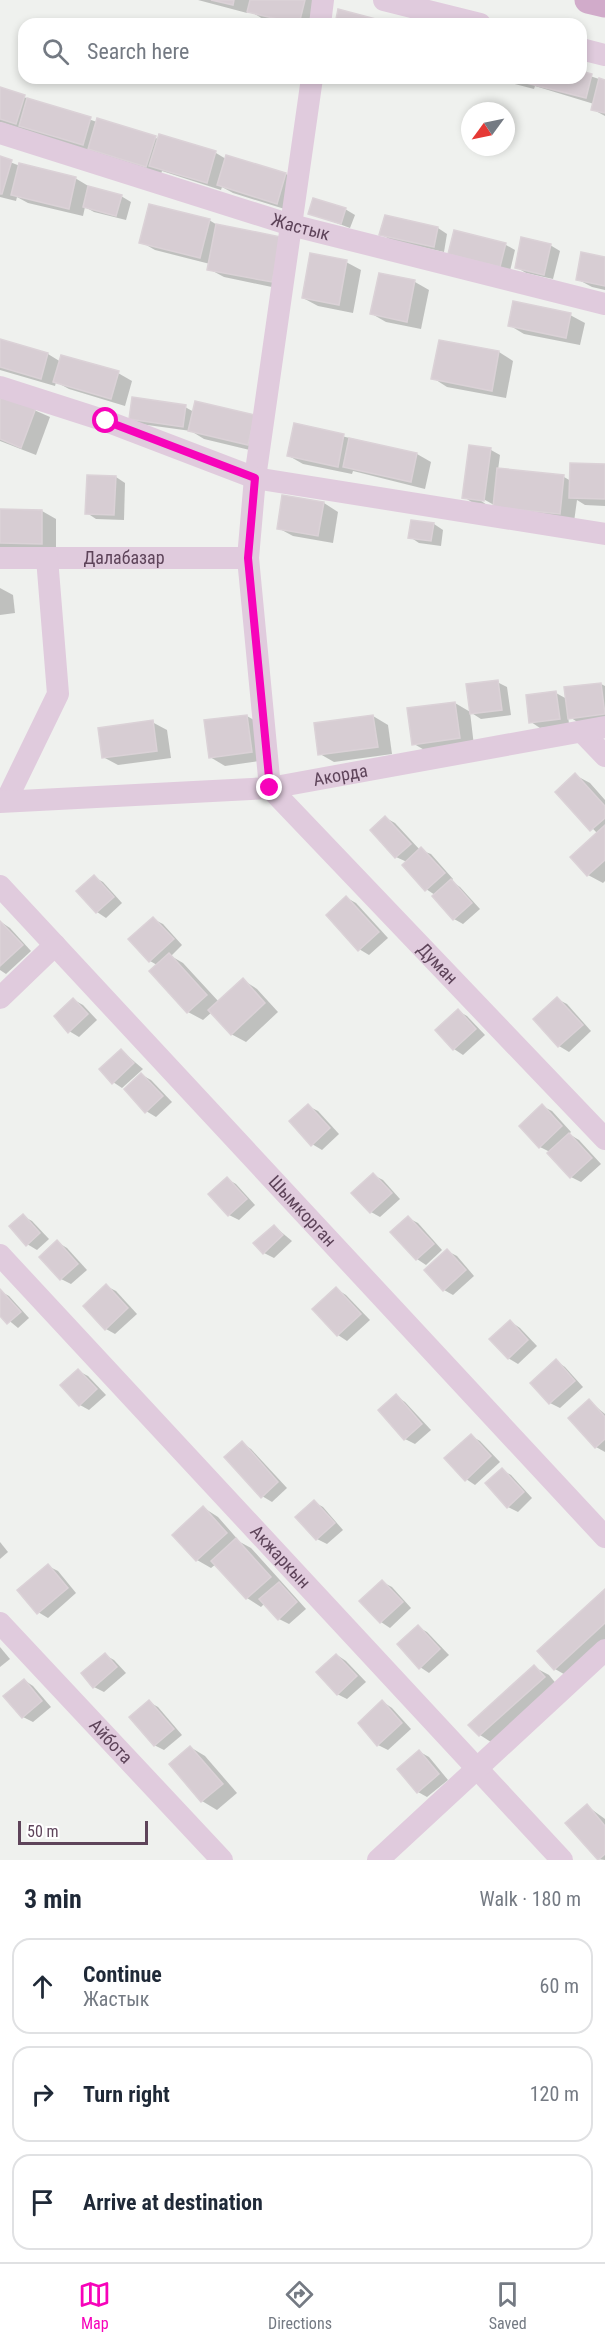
<!DOCTYPE html>
<meta charset="utf-8">
<style>
:root{--surface:#fff;--page:#f2f2f3;--text:#1f2937;--muted:#747a83;--line:#e0e1e3;--accent:#f703ba}
body{margin:0;font-family:"Roboto Condensed",sans-serif;background:var(--page);color:var(--text)}
.compass{position:absolute;left:461px;top:102px;width:54px;height:54px;border-radius:50%;background:var(--surface);box-shadow:0 3px 9px #0003;rotate:237deg}
.scale{position:absolute;left:18px;bottom:15px;width:130px;box-sizing:border-box;padding-left:6px;border:3px solid #5e445a;border-top:0;font-size:16px;line-height:21px;white-space:nowrap;color:#5e445a;-webkit-text-stroke:4px #fff;paint-order:stroke}
.stop{position:absolute;width:18px;height:18px;margin:-14px;border:4px solid #f703ba;border-radius:50%;background:#fff}
.stop.end{background:#f703ba;border-color:#fff;box-shadow:0 2px 6px #0008}
.list{margin:0;padding:0;list-style:none}
h2{display:flex;justify-content:space-between;align-items:center;height:78px;margin:0;padding:0 24px;font-size:26px}
h2 small{font-size:20px;font-weight:400;color:var(--muted)}
.list li{display:grid;grid-template-columns:39px 1fr auto;gap:18px;align-items:center;box-sizing:border-box;height:96px;margin:0 12px 12px;padding:0 12px;border:2px solid var(--line);border-radius:18px}
.list b{display:block;font-size:22px;white-space:nowrap}
.list p{margin:0;font-size:20px;white-space:nowrap;color:var(--muted)}
.list em{font-size:20px;font-style:normal;color:var(--muted)}
.icon{flex:none;width:33px;height:33px;fill:none;stroke:currentColor;stroke-width:2;stroke-linecap:round;stroke-linejoin:round}
.map{position:relative;flex:none;width:605px;height:1860px;overflow:hidden}
.search{position:absolute;background:var(--surface);box-shadow:0 3px 9px #0003;left:18px;right:18px;top:18px;height:66px;display:flex;align-items:center;gap:15px;box-sizing:border-box;padding:0 21px;border-radius:18px;color:var(--muted);font-size:22px}
.sheet{height:402px;background:var(--surface)}
nav{display:flex;justify-content:space-around;align-items:center;box-sizing:border-box;height:84px;border-top:2px solid var(--line);background:var(--surface);font-size:16px;color:var(--muted)}
nav a{display:grid;justify-items:center;gap:3px}
nav .on{color:var(--accent)}
.map>svg:first-child{display:block}
.shadow{fill:#0003}
.building{fill:#d7cdd3;stroke:#dbd2d7;stroke-width:1.5}
.lines{fill:none;stroke-linecap:round;stroke-linejoin:round}
.minor{stroke:#e0cbdd;stroke-width:22}
.major{stroke:#d1abca;stroke-width:27}
.route{stroke:#f703ba;stroke-width:8}
.labels{text-anchor:middle;stroke-width:4.5;stroke-linejoin:round;paint-order:stroke}
.street-label{font-size:18px;fill:#5e445a;stroke:#fff}
</style>
<div class="map">
<svg width="605" height="1860" viewBox="0 0 605 1860">
<rect width="100%" height="100%" fill="#eff1ee"/>
<g class="shadow">
<polygon points="198,0 313,0 315,24 281,24 263,19 248,10 247,13"/>
<polygon points="581,73 605,81 605,116 592,109 594,104 535,86 534,89 492,78 581,78"/>
<polygon points="0,89 97,122 159,139 160,136 216,153 226,159 286,174 300,183 291,211 233,193 222,187 221,190 162,171 161,174 0,122"/>
<polygon points="0,158 20,166 75,178 90,187 121,196 131,202 126,220 94,212 85,207 83,216 28,203 17,197 16,201 0,197"/>
<polygon points="345,209 355,215 350,228 310,213"/>
<polygon points="209,220 219,226 286,290 224,277 209,269 210,264 155,250 141,242"/>
<polygon points="438,228 447,234 444,252 391,240 381,234"/>
<polygon points="455,232 506,245 515,250 510,271 459,258"/>
<polygon points="550,245 560,251 553,279 526,273 516,267"/>
<polygon points="605,259 605,290 592,287 577,279"/>
<polygon points="346,262 361,270 353,313 318,306 303,298"/>
<polygon points="415,282 429,290 421,329 386,322 372,314"/>
<polygon points="570,315 585,323 580,345 524,334 509,325"/>
<polygon points="0,340 48,354 61,362 118,373 132,381 125,406 69,389 56,382 55,386 0,370"/>
<polygon points="499,352 513,361 506,398 447,387 433,378"/>
<polygon points="0,395 50,417 36,455 0,441"/>
<polygon points="185,407 194,412 255,416 262,453 204,439 191,431 140,424 130,418"/>
<polygon points="295,425 417,454 431,462 425,489 353,471 352,474 303,464 289,456"/>
<polygon points="491,450 500,455 498,470 564,477 571,481 605,466 605,506 585,505 577,500 574,522 494,505 478,496 477,498 487,505 473,503 464,497"/>
<polygon points="116,477 125,483 124,520 96,519 87,513"/>
<polygon points="324,503 338,512 333,543 293,536 278,528"/>
<polygon points="0,511 42,511 56,519 56,551 0,550"/>
<polygon points="434,524 443,530 441,546 419,543 410,537"/>
<polygon points="0,588 13,595 15,613 0,615"/>
<polygon points="497,682 507,687 511,715 481,719 470,712 474,746 428,752 414,744 455,703 472,713"/>
<polygon points="601,684 605,686 605,720 579,723 568,716 569,724 540,728 531,722 556,693 567,699"/>
<polygon points="247,716 261,724 266,760 225,766 210,757"/>
<polygon points="373,716 388,725 392,754 334,762 320,754"/>
<polygon points="152,722 167,730 171,758 118,765 103,757"/>
<polygon points="575,775 590,783 605,800 605,881 603,883 588,875 598,834 557,792"/>
<polygon points="386,818 395,823 420,850 431,854 453,879 451,881 460,887 480,909 463,924 454,919 435,895 426,889 407,862 396,857"/>
<polygon points="94,877 103,882 122,903 106,918 97,912"/>
<polygon points="347,898 356,903 388,938 369,955 359,949"/>
<polygon points="153,919 163,924 182,945 171,956 183,963 219,1002 243,980 257,989 278,1012 246,1042 231,1034 212,1012 203,1020 188,1012 151,971 157,965 150,961"/>
<polygon points="1,922 10,928 31,951 6,974 0,970"/>
<polygon points="557,999 567,1004 591,1031 569,1052 559,1046 535,1019"/>
<polygon points="74,1000 83,1005 97,1020 79,1037 69,1031"/>
<polygon points="458,1011 467,1016 485,1035 463,1055 454,1049 437,1030"/>
<polygon points="122,1051 143,1069 122,1088 113,1082"/>
<polygon points="142,1075 151,1080 172,1102 156,1117 146,1111"/>
<polygon points="308,1106 318,1111 339,1134 322,1150 312,1144"/>
<polygon points="542,1106 552,1111 571,1132 569,1134 579,1140 601,1164 581,1182 571,1177 550,1152 540,1147"/>
<polygon points="373,1175 383,1180 400,1199 380,1217 371,1212"/>
<polygon points="227,1179 236,1184 255,1205 239,1220 229,1215"/>
<polygon points="23,1216 32,1221 49,1239 37,1250 27,1244"/>
<polygon points="408,1218 418,1223 442,1250 426,1265 417,1259 392,1232"/>
<polygon points="274,1226 292,1241 274,1258 264,1253"/>
<polygon points="57,1242 67,1248 87,1270 71,1284 61,1279"/>
<polygon points="447,1251 457,1256 474,1276 453,1295 444,1290"/>
<polygon points="106,1286 116,1291 137,1314 115,1334 106,1329"/>
<polygon points="336,1289 346,1295 370,1320 347,1341 338,1335"/>
<polygon points="0,1291 9,1296 29,1318 18,1328 0,1313"/>
<polygon points="511,1322 520,1328 537,1346 518,1364 508,1358"/>
<polygon points="556,1361 565,1367 583,1387 560,1408 550,1403"/>
<polygon points="78,1371 88,1376 106,1395 89,1410 80,1405"/>
<polygon points="396,1396 405,1402 431,1430 415,1444 405,1439"/>
<polygon points="589,1401 605,1414 605,1452 596,1447 570,1418"/>
<polygon points="471,1436 480,1441 500,1462 475,1485 466,1479"/>
<polygon points="242,1443 251,1449 287,1488 272,1502 262,1496"/>
<polygon points="502,1470 511,1475 532,1498 518,1512 508,1507"/>
<polygon points="314,1502 323,1507 343,1530 327,1544 317,1539 297,1517"/>
<polygon points="204,1508 218,1517 240,1542 251,1548 306,1609 289,1624 279,1619 265,1603 261,1607 247,1598 216,1564 211,1568 197,1560"/>
<polygon points="0,1542 8,1552 0,1559"/>
<polygon points="48,1566 58,1571 76,1593 48,1618 38,1612"/>
<polygon points="382,1582 392,1587 411,1608 390,1628 381,1622"/>
<polygon points="605,1591 605,1644 569,1677 555,1669"/>
<polygon points="418,1627 427,1632 449,1655 429,1673 420,1667"/>
<polygon points="0,1647 10,1659 0,1667"/>
<polygon points="105,1655 114,1660 126,1673 104,1692 94,1687"/>
<polygon points="337,1655 346,1661 366,1682 347,1699 337,1694"/>
<polygon points="534,1667 549,1675 558,1686 494,1744 480,1735 470,1725"/>
<polygon points="24,1680 33,1686 51,1707 33,1722 23,1717"/>
<polygon points="149,1702 158,1707 182,1735 164,1750 154,1745"/>
<polygon points="383,1702 392,1708 411,1729 388,1750 378,1745 360,1723"/>
<polygon points="190,1747 205,1756 237,1793 217,1810 202,1801 171,1764"/>
<polygon points="420,1752 429,1757 448,1780 427,1797 418,1792"/>
<polygon points="587,1806 605,1819 605,1860 598,1859"/>
</g>
<g class="building">
<polygon points="211,0 234,0 233,5"/>
<polygon points="250,0 305,0 299,24 247,12"/>
<polygon points="338,9 387,22 386,24 335,24"/>
<polygon points="581,71 592,74 586,98 526,83 528,78 581,78"/>
<polygon points="599,78 605,80 605,113 591,110"/>
<polygon points="0,87 25,95 16,124 0,119"/>
<polygon points="27,98 91,117 83,145 19,126"/>
<polygon points="97,118 156,136 146,167 88,149"/>
<polygon points="159,134 216,151 207,183 149,166"/>
<polygon points="226,155 286,173 277,204 217,185"/>
<polygon points="0,156 12,160 2,194 0,194"/>
<polygon points="19,163 76,177 69,209 11,195"/>
<polygon points="88,186 122,195 116,216 83,207"/>
<polygon points="313,198 346,208 341,224 308,214"/>
<polygon points="149,204 210,219 200,258 139,243"/>
<polygon points="385,215 438,227 434,247 379,235"/>
<polygon points="216,224 281,237 272,282 207,270"/>
<polygon points="454,230 506,243 500,267 448,254"/>
<polygon points="521,237 551,244 544,275 515,268"/>
<polygon points="581,252 605,257 605,286 576,280"/>
<polygon points="310,253 347,260 339,305 302,298"/>
<polygon points="379,273 415,280 407,322 370,314"/>
<polygon points="513,301 571,313 566,338 508,326"/>
<polygon points="0,339 48,353 41,379 0,367"/>
<polygon points="439,340 499,351 492,391 431,379"/>
<polygon points="61,355 119,371 111,399 53,382"/>
<polygon points="0,394 36,408 21,448 0,439"/>
<polygon points="132,397 186,405 183,427 129,419"/>
<polygon points="195,401 255,415 248,445 188,431"/>
<polygon points="294,423 344,434 338,467 287,456"/>
<polygon points="349,438 417,453 411,482 343,467"/>
<polygon points="469,445 491,448 484,501 462,498"/>
<polygon points="570,463 605,464 605,499 569,498"/>
<polygon points="497,468 564,475 560,514 493,507"/>
<polygon points="87,475 116,476 114,515 85,514"/>
<polygon points="282,495 324,502 318,536 277,529"/>
<polygon points="0,509 42,510 42,544 0,543"/>
<polygon points="411,520 434,523 431,541 408,538"/>
<polygon points="498,680 502,710 470,714 466,684"/>
<polygon points="601,683 605,714 568,719 564,687"/>
<polygon points="556,691 560,719 529,723 526,695"/>
<polygon points="455,702 460,738 412,745 407,708"/>
<polygon points="247,715 252,752 209,758 204,720"/>
<polygon points="373,715 378,747 318,755 314,723"/>
<polygon points="153,720 157,751 102,758 98,728"/>
<polygon points="575,773 605,806 605,818 590,831 555,792"/>
<polygon points="385,816 411,844 395,858 370,830"/>
<polygon points="605,825 605,860 587,876 570,857"/>
<polygon points="421,847 445,873 425,891 402,865"/>
<polygon points="94,875 114,897 96,913 76,891"/>
<polygon points="451,879 472,903 453,920 432,896"/>
<polygon points="346,896 379,932 358,951 326,915"/>
<polygon points="153,917 174,939 149,962 128,939"/>
<polygon points="0,921 23,945 0,966"/>
<polygon points="169,953 207,995 187,1013 149,971"/>
<polygon points="243,978 265,1003 231,1035 208,1010"/>
<polygon points="557,997 583,1025 558,1047 533,1019"/>
<polygon points="73,998 88,1014 68,1033 54,1016"/>
<polygon points="458,1009 476,1029 453,1050 435,1030"/>
<polygon points="121,1049 134,1063 112,1084 99,1069"/>
<polygon points="141,1073 163,1096 145,1113 124,1089"/>
<polygon points="308,1104 330,1128 311,1146 289,1121"/>
<polygon points="542,1104 562,1126 539,1148 519,1126"/>
<polygon points="569,1133 592,1158 570,1178 547,1153"/>
<polygon points="373,1173 392,1193 370,1213 351,1193"/>
<polygon points="227,1177 247,1199 228,1216 208,1194"/>
<polygon points="23,1214 40,1233 26,1246 9,1226"/>
<polygon points="408,1216 434,1244 416,1260 390,1232"/>
<polygon points="274,1225 283,1235 263,1254 253,1243"/>
<polygon points="57,1240 78,1264 60,1280 39,1257"/>
<polygon points="447,1249 466,1270 443,1291 424,1270"/>
<polygon points="106,1284 128,1308 105,1330 83,1306"/>
<polygon points="336,1287 361,1314 337,1336 312,1309"/>
<polygon points="0,1289 21,1312 7,1324 0,1316"/>
<polygon points="510,1320 528,1340 508,1359 489,1339"/>
<polygon points="556,1359 575,1381 549,1404 530,1383"/>
<polygon points="78,1369 97,1389 79,1406 60,1385"/>
<polygon points="396,1394 422,1424 404,1440 378,1410"/>
<polygon points="589,1399 605,1417 605,1439 595,1448 568,1418"/>
<polygon points="471,1434 491,1456 465,1481 444,1458"/>
<polygon points="242,1441 278,1482 261,1498 224,1457"/>
<polygon points="502,1468 524,1492 507,1508 485,1483"/>
<polygon points="314,1500 335,1523 316,1540 295,1517"/>
<polygon points="203,1506 227,1533 196,1561 172,1535"/>
<polygon points="236,1538 271,1577 246,1599 211,1561"/>
<polygon points="48,1564 68,1588 37,1614 17,1590"/>
<polygon points="382,1580 403,1602 380,1623 359,1601"/>
<polygon points="279,1582 297,1602 278,1620 259,1599"/>
<polygon points="605,1589 605,1623 554,1670 537,1651"/>
<polygon points="418,1625 440,1649 419,1669 397,1644"/>
<polygon points="105,1653 117,1667 93,1688 81,1673"/>
<polygon points="336,1654 357,1676 337,1695 316,1672"/>
<polygon points="534,1665 545,1677 479,1736 468,1725"/>
<polygon points="24,1679 42,1701 22,1718 3,1696"/>
<polygon points="149,1700 174,1729 154,1746 129,1717"/>
<polygon points="382,1700 402,1723 377,1746 358,1723"/>
<polygon points="190,1746 223,1784 201,1802 169,1764"/>
<polygon points="419,1750 439,1774 417,1793 397,1769"/>
<polygon points="587,1804 605,1826 605,1854 598,1860 565,1823"/>
</g>
<g class="lines">
<g class="minor">
<polyline points="384,0 480,24"/>
<polyline points="320,24 323,0"/>
<polyline points="581,49 605,55"/>
<path id="s1" d="M 312,78 L 255,478 L 248,558 L 270,788 L 605,1139"/>
<path id="s2" d="M 0,133 L 291,225 L 605,304"/>
<polyline points="0,387 106,421 255,478 605,534"/>
<path id="s3" d="M 0,558 L 248,558"/>
<polyline points="582,732 605,756"/>
<polyline points="6,801 58,694 47,558"/>
<path id="s4" d="M 0,802 L 270,788 L 605,727"/>
<path id="s5" d="M 0,886 L 605,1537"/>
<polyline points="0,998 55,945"/>
<path id="s6" d="M 0,1255 L 562,1860"/>
<path id="s7" d="M 0,1623 L 222,1860"/>
<polyline points="378,1860 605,1650"/>
</g>
<polyline class="major" points="588,0 605,4"/>
</g>
<g class="lines">
<polyline class="route" points="106,421 255,478 248,558 270,788"/>
</g>
<g class="labels">
<g class="street-label">
<text dy="6" stroke="none"><textPath href="#s2" startOffset="315">Жастык</textPath></text>
<text dy="6" stroke="none"><textPath href="#s3" startOffset="124">Далабазар</textPath></text>
<text dy="6" stroke="none"><textPath href="#s4" startOffset="342">Акорда</textPath></text>
<text dy="6" stroke="none"><textPath href="#s1" startOffset="958">Думан</textPath></text>
<text dy="6" stroke="none"><textPath href="#s5" startOffset="444">Шымкорган</textPath></text>
<text dy="6" stroke="none"><textPath href="#s6" startOffset="412">Акжаркын</textPath></text>
<text dy="6" stroke="none"><textPath href="#s7" startOffset="162">Айбота</textPath></text>
</g>
</g>
</svg>
<svg class="compass" viewBox="-18 -18 36 36"><path d="M0-13l5 13h-10z" fill="#e53935"/><path d="M0 13l5-13h-10z" fill="#747a83"/></svg>
<div class="scale">50 m</div>
<div class="stop" style="left:106px;top:421px"></div>
<div class="stop end" style="left:270px;top:788px"></div>
<div class="search"><svg class="icon" aria-label="search" viewBox="0 0 24 24"><circle cx="10" cy="10" r="6"/><path d="M15 15l6 6"/></svg>Search here</div>
</div>
<section class="sheet">
<h2>3 min<small>Walk · 180 m</small></h2>
<ul class="list">
<li><svg class="icon" aria-label="ahead" viewBox="0 0 24 24"><path d="M12 20V5M6 11l6-6 6 6"/></svg><div><b>Continue</b><p>Жастык</p></div><em>60 m</em></li>
<li><svg class="icon" aria-label="right" viewBox="0 0 24 24"><path d="M7 20v-9h11M14 6l5 5-5 5"/></svg><div><b>Turn right</b></div><em>120 m</em></li>
<li><svg class="icon" aria-label="arrive" viewBox="0 0 24 24"><path d="M6 21V4h12l-3 4 3 4H6"/></svg><div><b>Arrive at destination</b></div></li>
</ul>
</section>
<nav>
<a class="on"><svg class="icon" aria-label="map" viewBox="0 0 24 24"><path d="M3 6l6-2 6 2 6-2v14l-6 2-6-2-6 2zM9 4v14M15 6v14"/></svg>Map</a>
<a><svg class="icon" aria-label="directions" viewBox="0 0 24 24"><path d="M12 3l9 9-9 9-9-9zM9 14v-3h6M13 9l2 2-2 2"/></svg>Directions</a>
<a><svg class="icon" aria-label="saved" viewBox="0 0 24 24"><path d="M7 4h10v16l-5-4-5 4z"/></svg>Saved</a>
</nav>
